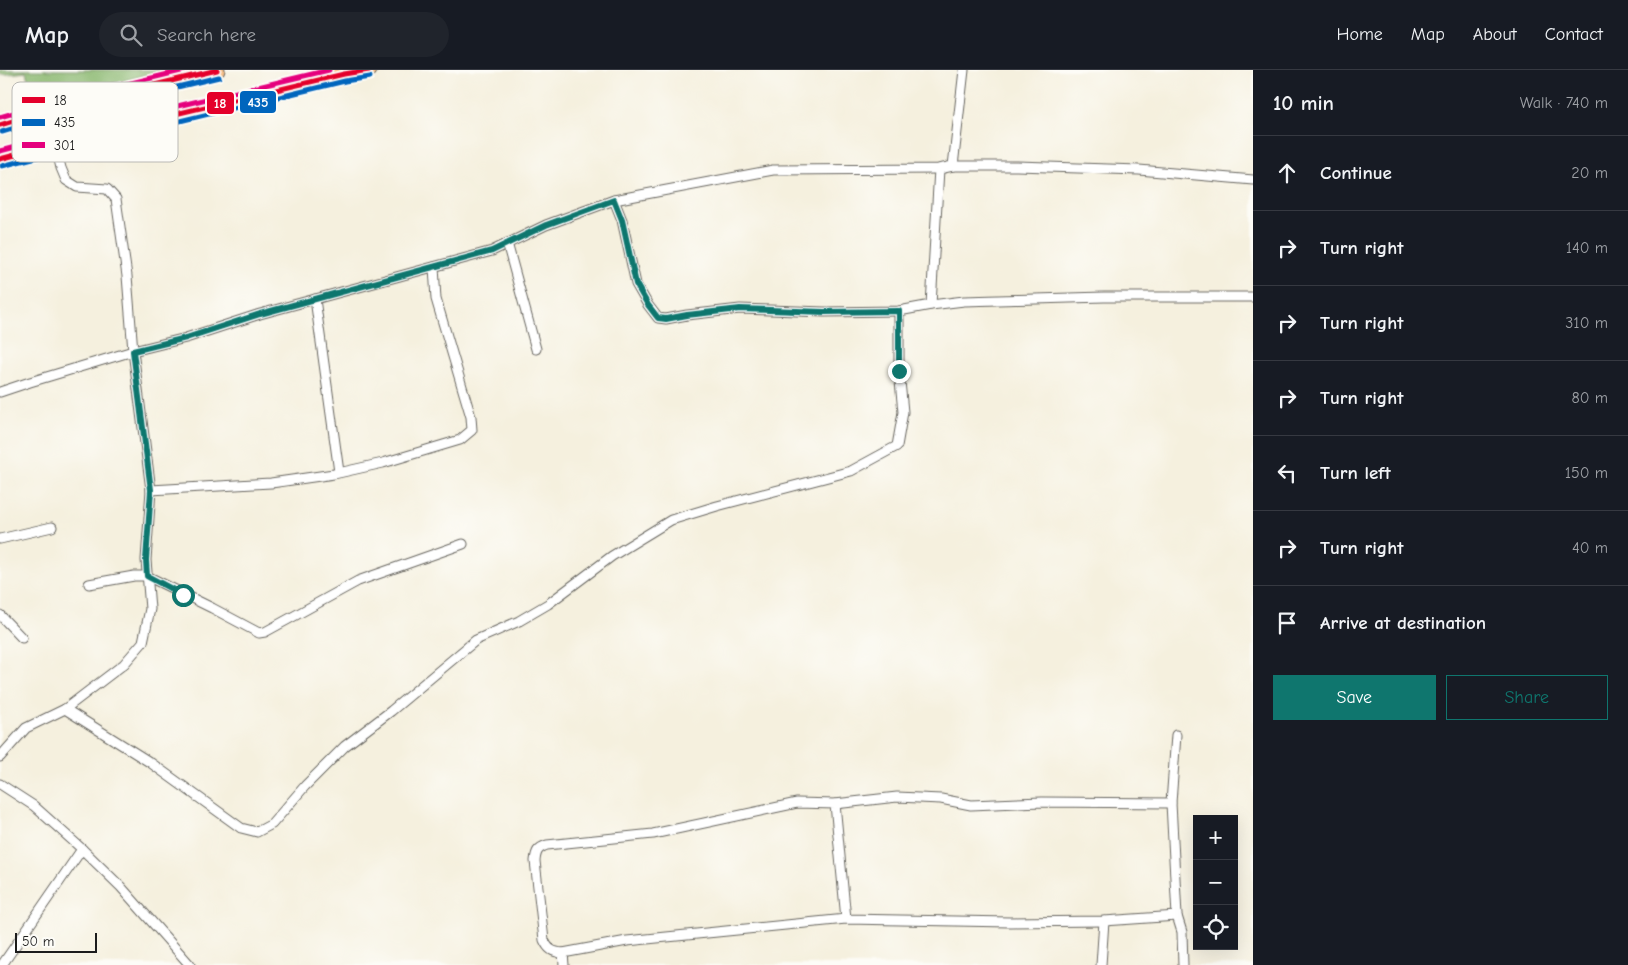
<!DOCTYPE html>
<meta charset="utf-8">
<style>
:root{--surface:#171b24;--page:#20242c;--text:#f1f3f6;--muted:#9ea1a6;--line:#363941;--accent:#0f766e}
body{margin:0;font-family:"Comic Neue",sans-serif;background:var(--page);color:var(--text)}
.controls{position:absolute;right:15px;bottom:15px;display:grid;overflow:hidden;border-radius:0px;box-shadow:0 5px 20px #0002}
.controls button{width:45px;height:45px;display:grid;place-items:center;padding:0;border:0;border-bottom:1px solid var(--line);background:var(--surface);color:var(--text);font:25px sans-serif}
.scale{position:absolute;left:15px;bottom:12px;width:82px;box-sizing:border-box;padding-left:5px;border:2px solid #1c1c1c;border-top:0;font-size:14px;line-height:18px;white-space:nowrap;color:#1c1c1c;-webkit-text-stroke:4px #fdfcf7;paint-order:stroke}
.stop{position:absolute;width:15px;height:15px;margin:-11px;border:4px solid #0f766e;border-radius:50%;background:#fff}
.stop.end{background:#0f766e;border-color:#fff;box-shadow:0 1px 5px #0008}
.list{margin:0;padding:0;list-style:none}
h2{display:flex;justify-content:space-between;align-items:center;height:65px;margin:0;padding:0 20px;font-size:21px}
h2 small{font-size:16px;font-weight:400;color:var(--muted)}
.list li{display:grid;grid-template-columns:32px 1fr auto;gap:15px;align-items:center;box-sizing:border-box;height:75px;padding:0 20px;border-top:1px solid var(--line)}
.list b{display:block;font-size:19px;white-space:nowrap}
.list em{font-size:16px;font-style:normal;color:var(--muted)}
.actions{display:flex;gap:10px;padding:15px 20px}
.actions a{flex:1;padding:11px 0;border:1px solid var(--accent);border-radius:0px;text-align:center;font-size:18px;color:var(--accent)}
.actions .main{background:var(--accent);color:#fff}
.icon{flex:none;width:28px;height:28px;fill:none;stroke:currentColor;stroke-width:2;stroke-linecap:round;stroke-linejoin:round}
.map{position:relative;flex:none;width:1253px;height:895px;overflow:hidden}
header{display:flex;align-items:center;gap:30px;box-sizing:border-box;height:70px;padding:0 25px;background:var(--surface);border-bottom:1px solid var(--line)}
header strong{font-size:24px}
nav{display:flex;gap:28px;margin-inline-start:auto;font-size:18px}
.search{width:350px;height:45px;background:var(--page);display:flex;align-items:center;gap:12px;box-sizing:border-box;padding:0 18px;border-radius:28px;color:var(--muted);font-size:19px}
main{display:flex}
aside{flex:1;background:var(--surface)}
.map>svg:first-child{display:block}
.forest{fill:#8ab86f;stroke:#536a46}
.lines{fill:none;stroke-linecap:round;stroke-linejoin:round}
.minor-casing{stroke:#686660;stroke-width:11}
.trunk-casing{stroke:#686660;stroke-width:17}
.minor{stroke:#fff;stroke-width:9}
.trunk{stroke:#f7be87;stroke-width:15}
.bus-1-casing{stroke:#fdfcf7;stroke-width:9}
.bus-2-casing{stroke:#fdfcf7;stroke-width:9}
.bus-3-casing{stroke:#fdfcf7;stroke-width:9}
.bus-1{stroke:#e4002b;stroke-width:5}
.bus-2{stroke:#0065bd;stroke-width:5}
.bus-3{stroke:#e5007d;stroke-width:5}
.route{stroke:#0f766e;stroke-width:6}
.key{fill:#fdfcf7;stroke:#bab9b5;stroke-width:1}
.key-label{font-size:14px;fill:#1c1c1c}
.line-badge{stroke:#fdfcf7;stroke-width:2}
.badge-label{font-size:14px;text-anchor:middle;font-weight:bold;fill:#fff}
</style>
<header>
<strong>Map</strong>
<div class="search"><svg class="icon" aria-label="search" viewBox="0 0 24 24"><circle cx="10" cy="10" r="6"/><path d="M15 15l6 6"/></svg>Search here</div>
<nav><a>Home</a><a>Map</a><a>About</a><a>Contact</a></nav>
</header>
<main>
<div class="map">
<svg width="1253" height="895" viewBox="0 0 1253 895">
<rect width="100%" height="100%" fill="#fdfcf7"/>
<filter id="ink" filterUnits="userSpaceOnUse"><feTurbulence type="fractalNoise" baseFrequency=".02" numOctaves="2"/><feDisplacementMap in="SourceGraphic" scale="10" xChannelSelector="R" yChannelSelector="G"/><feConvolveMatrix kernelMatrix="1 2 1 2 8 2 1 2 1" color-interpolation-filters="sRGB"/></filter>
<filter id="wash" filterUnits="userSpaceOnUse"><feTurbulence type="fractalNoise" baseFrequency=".0096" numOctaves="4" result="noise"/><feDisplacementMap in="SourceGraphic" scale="20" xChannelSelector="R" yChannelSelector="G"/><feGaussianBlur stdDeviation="1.12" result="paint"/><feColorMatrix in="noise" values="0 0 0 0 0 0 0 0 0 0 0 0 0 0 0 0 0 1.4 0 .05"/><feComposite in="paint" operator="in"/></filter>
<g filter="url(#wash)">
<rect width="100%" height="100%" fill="#f5f0de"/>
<polygon class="forest" points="0,0 167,0 34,33 26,2 0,5"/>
</g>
<g filter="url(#ink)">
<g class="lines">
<g class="minor-casing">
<g id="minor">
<polyline points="953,96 964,0"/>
<polyline points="614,130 622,150 636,214 648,235 658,248 666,249 687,245 740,239 824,242 899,241 931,235 964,231 1104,227 1253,227"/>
<polyline points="507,173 536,279"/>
<polyline points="315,229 339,402"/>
<polyline points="931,235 939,99"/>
<polyline points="0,322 30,312 133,281 186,268 260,244 492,181 546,155 614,130 773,100 939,99 953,96 1017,96 1139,100 1253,110"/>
<polyline points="151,420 271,413 334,404 383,393 460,370 472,360 471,347 436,229 434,197"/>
<polyline points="0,469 52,457"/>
<polyline points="89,514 134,506 147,506 212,538 259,563 265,562 358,511 463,474"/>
<polyline points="0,545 22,568"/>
<polyline points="65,639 151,693 241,758 257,762 272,754 305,716 345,676 391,641 476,570 519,551 548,534 612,486 671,450 717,436 851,401 897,376 903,342 899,301 899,241"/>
<polyline points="1176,665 1171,733 1177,846 1182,862 1183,895"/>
<polyline points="0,687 26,658 65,639 124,594 143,572 150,539 146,490 151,420 133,281 127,206 116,129 107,119 77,117 66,110 61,98 55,73"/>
<polyline points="0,714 34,736 82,779 121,817 190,895"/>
<polyline points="835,734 897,727 941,729 971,735 1042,732 1171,733"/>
<path d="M 846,849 L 835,734 L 797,733 L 653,764 L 547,775 C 538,778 536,781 535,791 L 544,870 C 548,879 552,882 563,883 L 627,871 L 846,849 L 1010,852 L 1104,851 L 1177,846"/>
<polyline points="563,883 564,895"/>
<polyline points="2,895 82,779"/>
<polyline points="1101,895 1104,851"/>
</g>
</g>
<g class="trunk-casing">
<g id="trunk">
<polyline points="0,55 46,41 217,0"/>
<path d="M 0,89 C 114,57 229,32 344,4 L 369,0"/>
</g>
</g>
<use href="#minor" class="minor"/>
<use href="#trunk" class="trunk"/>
<g class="bus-1-casing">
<g id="bus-1">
<polyline points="0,55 46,41 217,0"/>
<polyline points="0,89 129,55 344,4 369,0"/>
</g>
</g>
<g class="bus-2-casing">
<g id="bus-2">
<polyline points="2,62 48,48 219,7"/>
<polyline points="2,96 130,63 345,11 370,7"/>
</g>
</g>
<g class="bus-3-casing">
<g id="bus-3">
<polyline points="0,47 44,34 185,0"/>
<polyline points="0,81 127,48 329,0"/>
</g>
</g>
<use href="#bus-1" class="bus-1"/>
<use href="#bus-2" class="bus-2"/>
<use href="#bus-3" class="bus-3"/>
</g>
</g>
<g class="lines" filter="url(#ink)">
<polyline class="route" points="183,525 147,506 146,490 151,420 133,281 186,268 260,244 492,181 546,155 614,130 622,150 636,214 648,235 658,248 666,249 687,245 740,239 824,242 899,241 899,301"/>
</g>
<rect x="12" y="12" width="166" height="80" rx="8" class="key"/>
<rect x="22" y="27" width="23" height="6" fill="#e4002b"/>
<rect x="22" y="49" width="23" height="7" fill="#0065bd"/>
<rect x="22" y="72" width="23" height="6" fill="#e5007d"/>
<g class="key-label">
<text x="54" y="35">18</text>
<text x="54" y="57">435</text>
<text x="54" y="80">301</text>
</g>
<g class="line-badge">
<rect x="239" y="20" width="38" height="24" rx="5" fill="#0065bd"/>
<rect x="206" y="21" width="29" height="24" rx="5" fill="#e4002b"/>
</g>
<g class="badge-label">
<text x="258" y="37">435</text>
<text x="220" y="38">18</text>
</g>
</svg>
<div class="controls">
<button>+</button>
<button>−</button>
<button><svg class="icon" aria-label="locate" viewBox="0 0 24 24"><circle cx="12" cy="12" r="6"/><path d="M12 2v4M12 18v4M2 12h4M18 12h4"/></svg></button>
</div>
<div class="scale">50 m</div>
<div class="stop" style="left:183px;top:525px"></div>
<div class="stop end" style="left:899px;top:301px"></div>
</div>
<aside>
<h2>10 min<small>Walk · 740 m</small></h2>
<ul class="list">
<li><svg class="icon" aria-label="ahead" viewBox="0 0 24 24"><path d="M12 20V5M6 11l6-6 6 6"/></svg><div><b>Continue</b></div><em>20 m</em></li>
<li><svg class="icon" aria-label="right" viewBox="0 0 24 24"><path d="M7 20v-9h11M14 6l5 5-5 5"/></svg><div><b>Turn right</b></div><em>140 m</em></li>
<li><svg class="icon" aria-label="right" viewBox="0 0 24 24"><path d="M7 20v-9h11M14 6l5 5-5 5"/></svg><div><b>Turn right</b></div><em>310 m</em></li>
<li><svg class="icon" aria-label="right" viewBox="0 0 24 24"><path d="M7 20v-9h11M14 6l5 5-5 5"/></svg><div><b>Turn right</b></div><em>80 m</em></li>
<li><svg class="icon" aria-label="left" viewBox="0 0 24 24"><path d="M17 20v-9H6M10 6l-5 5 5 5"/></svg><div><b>Turn left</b></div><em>150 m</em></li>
<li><svg class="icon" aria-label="right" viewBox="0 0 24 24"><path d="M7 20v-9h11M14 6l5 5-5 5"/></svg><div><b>Turn right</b></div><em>40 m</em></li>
<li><svg class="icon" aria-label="arrive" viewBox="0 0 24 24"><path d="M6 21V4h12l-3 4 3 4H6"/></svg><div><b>Arrive at destination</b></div></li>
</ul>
<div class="actions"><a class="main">Save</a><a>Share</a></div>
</aside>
</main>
